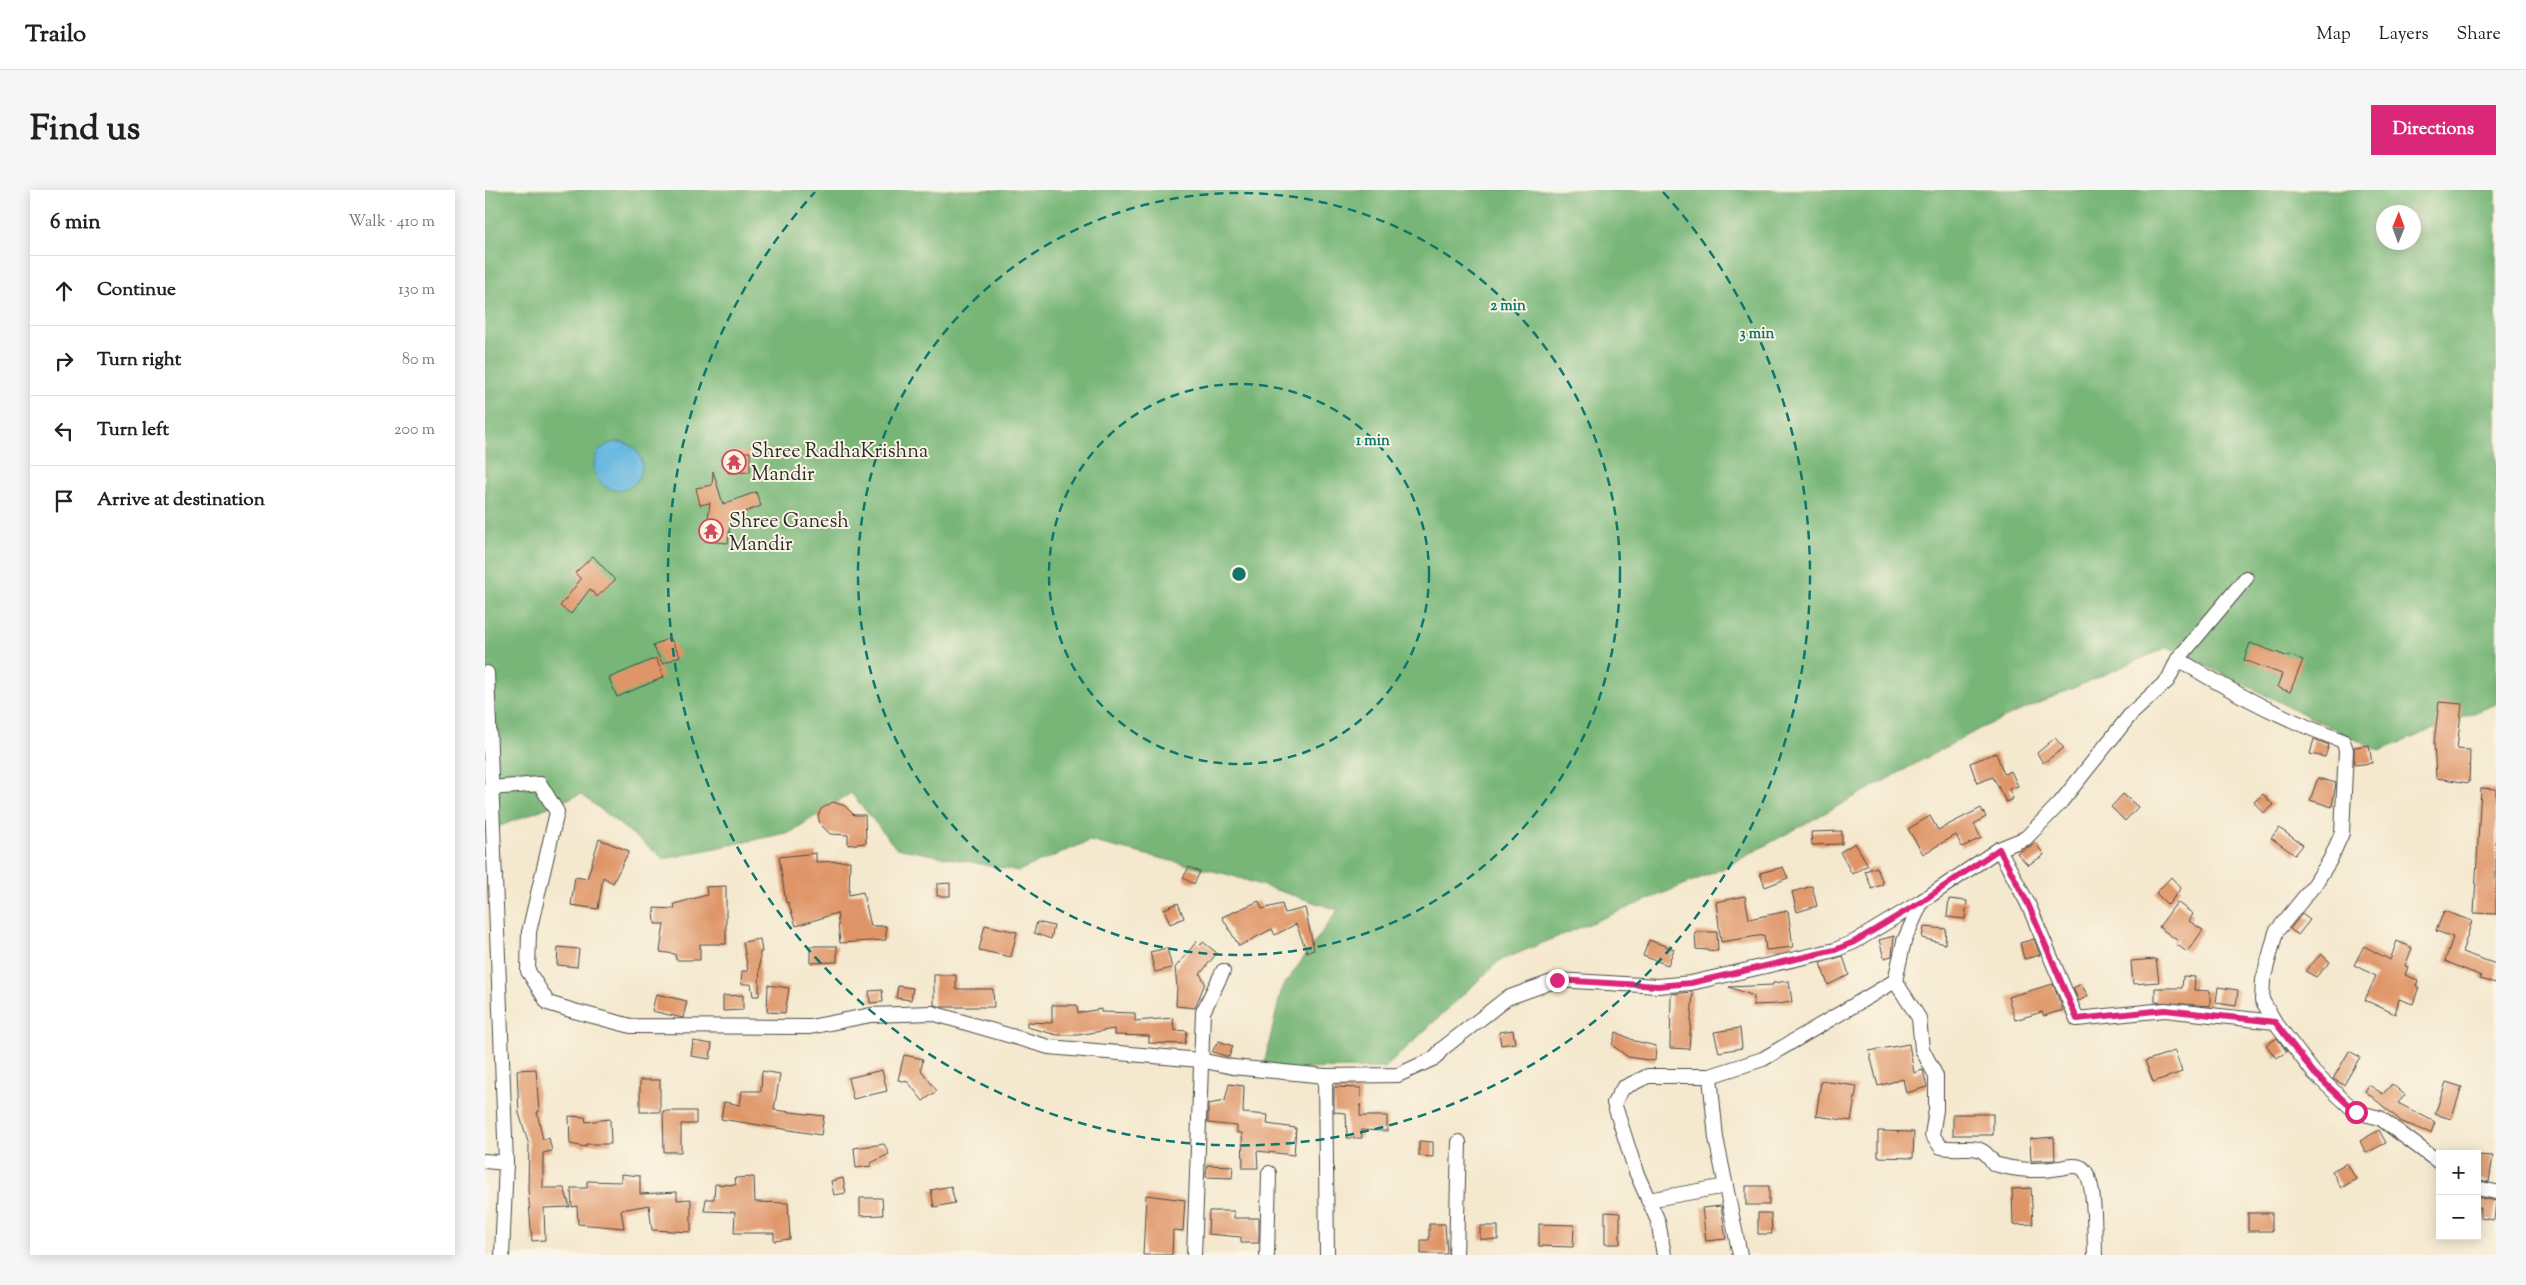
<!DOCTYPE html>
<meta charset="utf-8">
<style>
:root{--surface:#fff;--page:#f6f6f6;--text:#202124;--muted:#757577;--line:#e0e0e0;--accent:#db2777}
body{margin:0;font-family:"Sorts Mill Goudy",serif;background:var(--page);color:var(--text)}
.controls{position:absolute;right:15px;bottom:15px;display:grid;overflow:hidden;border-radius:0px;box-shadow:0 2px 12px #0003}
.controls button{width:45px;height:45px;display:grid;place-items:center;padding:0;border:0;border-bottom:1px solid var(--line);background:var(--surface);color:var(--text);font:25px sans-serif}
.compass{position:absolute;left:1891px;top:15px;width:45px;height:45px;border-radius:50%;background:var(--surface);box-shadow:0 2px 12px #0003;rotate:1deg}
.stop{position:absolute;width:15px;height:15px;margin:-11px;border:4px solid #db2777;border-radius:50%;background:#fff}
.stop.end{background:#db2777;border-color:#fff;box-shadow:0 1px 5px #0008}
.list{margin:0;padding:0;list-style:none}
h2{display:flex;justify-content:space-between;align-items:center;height:65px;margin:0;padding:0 20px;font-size:21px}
h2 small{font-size:16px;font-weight:400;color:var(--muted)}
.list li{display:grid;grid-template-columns:32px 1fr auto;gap:15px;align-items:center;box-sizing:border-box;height:70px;padding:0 20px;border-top:1px solid var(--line)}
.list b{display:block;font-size:19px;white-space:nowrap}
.list em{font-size:16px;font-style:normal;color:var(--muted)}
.icon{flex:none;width:28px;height:28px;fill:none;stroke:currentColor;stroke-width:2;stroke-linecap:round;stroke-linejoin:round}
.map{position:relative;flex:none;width:2011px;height:1065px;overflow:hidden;border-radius:0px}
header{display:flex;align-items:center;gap:30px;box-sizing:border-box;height:70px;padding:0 25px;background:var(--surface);border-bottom:1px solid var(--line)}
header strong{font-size:24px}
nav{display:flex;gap:28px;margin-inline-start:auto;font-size:18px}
.intro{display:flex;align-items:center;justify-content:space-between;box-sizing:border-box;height:120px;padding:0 30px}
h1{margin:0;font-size:35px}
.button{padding:12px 22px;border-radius:0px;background:var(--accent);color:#fff;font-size:18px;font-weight:700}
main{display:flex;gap:30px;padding:0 30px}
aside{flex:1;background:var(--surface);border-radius:0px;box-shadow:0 2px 12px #0003}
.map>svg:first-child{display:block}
.forest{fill:#77b677;stroke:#517051;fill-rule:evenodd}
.water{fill:#65b8e1;stroke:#487286}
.building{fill:#df9567}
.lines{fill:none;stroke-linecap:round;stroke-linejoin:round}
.minor-casing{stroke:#494743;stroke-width:16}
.minor{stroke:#fff;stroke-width:14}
.route{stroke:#db2777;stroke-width:6}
.ring{fill:none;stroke:#0f766e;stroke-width:2.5;stroke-dasharray:9 6}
.labels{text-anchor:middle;stroke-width:4;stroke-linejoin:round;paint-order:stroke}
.poi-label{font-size:20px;fill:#2b2b2b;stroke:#fcf5e5;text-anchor:start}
.centre{fill:#0f766e;stroke:#fcf5e5;stroke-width:2.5}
.ring-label{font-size:15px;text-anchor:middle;font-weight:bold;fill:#0f766e;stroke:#fcf5e5;stroke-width:4;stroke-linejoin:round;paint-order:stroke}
</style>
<header>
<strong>Trailo</strong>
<nav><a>Map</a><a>Layers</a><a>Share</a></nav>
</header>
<div class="intro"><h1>Find us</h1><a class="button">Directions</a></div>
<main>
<aside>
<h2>6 min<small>Walk · 410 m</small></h2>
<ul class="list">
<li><svg class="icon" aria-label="ahead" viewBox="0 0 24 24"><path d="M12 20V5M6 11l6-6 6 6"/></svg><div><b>Continue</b></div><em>130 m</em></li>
<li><svg class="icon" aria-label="right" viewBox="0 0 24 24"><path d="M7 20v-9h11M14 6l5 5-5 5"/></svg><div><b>Turn right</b></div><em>80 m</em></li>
<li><svg class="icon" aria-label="left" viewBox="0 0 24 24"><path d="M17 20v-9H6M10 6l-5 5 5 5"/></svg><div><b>Turn left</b></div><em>200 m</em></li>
<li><svg class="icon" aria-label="arrive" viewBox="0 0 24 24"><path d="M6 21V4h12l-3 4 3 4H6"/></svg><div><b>Arrive at destination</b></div></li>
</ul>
</aside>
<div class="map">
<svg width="2011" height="1065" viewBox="0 0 2011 1065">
<rect width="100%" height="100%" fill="#fcf5e5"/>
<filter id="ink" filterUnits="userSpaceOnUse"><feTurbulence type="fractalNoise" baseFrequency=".02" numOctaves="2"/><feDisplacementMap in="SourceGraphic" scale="10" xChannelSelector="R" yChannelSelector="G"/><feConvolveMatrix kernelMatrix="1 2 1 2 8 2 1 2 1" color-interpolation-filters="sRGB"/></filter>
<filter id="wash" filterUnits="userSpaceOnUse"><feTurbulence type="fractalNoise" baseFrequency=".0096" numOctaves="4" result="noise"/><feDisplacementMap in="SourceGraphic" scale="20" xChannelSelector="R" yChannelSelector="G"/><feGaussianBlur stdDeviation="1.12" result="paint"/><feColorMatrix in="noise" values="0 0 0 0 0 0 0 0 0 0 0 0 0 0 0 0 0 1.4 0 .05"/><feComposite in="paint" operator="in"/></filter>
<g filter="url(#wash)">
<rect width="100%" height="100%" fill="#f4e8ce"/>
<path class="forest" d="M 0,0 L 2011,0 L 2011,514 L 1894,561 L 1683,457 L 1496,538 L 1237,679 L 1014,771 L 900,878 L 778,879 L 797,798 L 853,720 L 745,685 L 604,651 L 533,681 L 411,658 L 366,603 L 306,642 L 179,669 L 96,604 L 0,642 ZM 1898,22 L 1928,22 L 1928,52 L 1898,52 Z"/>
<circle class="water" cx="133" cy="276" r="24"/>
<g id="blocks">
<g class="building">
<polygon points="242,262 265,262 265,282 243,283"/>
<polygon points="228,281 238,314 271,302 276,316 246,327 243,353 220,351 225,313 215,315 211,298 227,295"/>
<polygon points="108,366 130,390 112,407 105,399 86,424 75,416 96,389 90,383"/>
<polygon points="185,447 195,466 178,474 168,456"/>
<polygon points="1765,453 1804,467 1804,465 1818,470 1805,502 1792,497 1797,484 1759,470"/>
<polygon points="171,468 179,487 132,507 124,488"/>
<polygon points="1954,512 1977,514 1972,559 1985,560 1984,593 1951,588 1949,552"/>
<polygon points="1570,548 1579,558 1558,573 1552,563"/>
<polygon points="1829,549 1844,555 1840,567 1825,564"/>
<polygon points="1884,555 1887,573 1869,575 1869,557"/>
<polygon points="1511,563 1519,584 1526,581 1533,596 1524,599 1528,609 1521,612 1508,587 1492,593 1485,573"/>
<polygon points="1833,588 1851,593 1847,617 1825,610"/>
<polygon points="1996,598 2011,599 2011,724 1989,723"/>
<polygon points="1638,604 1653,617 1640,631 1626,617"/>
<polygon points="1778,604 1788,615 1778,623 1769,612"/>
<polygon points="348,612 360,616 369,625 380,625 381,653 363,655 363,645 345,644 335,634 333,626 336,619"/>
<polygon points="1496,618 1501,627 1489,634 1496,648 1477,657 1471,645 1438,664 1423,639 1445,626 1453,640"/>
<polygon points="1794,638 1818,655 1810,665 1786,648"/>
<polygon points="1357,641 1357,654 1327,655 1326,642"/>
<polygon points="114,649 144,661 128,693 118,687 113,719 86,715 90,687 102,689"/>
<polygon points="1370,653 1383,675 1367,684 1355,662"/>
<polygon points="1551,653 1559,665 1543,675 1532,663"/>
<polygon points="331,663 331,672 365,671 364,705 378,702 386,736 401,736 401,750 355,753 352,723 311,736 303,712 301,713 294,667"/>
<polygon points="704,677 715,682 709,694 698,688"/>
<polygon points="1298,677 1303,688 1280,697 1275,683"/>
<polygon points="1392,677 1398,694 1387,699 1380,681"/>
<polygon points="1686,687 1696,698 1683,715 1671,703"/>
<polygon points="465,693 465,706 452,706 452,694"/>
<polygon points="241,696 241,754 215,754 215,770 191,770 190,764 175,762 179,734 170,734 169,718 190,719 189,714 222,705 221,697"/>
<polygon points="1327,696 1332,716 1312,722 1307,702"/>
<polygon points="1260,706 1264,729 1303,721 1308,757 1281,760 1279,745 1236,752 1231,712"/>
<polygon points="1464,709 1482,711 1480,729 1462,727"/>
<polygon points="774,711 777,719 797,714 800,723 820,718 829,760 822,762 811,734 790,745 787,739 754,756 737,727"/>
<polygon points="1692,712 1708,724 1704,731 1718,740 1702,762 1691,754 1693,751 1674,737"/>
<polygon points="693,713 699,728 685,734 679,719"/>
<polygon points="1959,721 1987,731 1977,762 2011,774 2011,793 1995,789 1996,786 1960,771 1968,747 1951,741"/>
<polygon points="1817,724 1825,730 1813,745 1805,739"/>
<polygon points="552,732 569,736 566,749 549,743"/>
<polygon points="500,735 532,742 526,767 494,760"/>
<polygon points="1439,737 1461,739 1460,754 1437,748"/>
<polygon points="1210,742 1232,742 1233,761 1211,759"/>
<polygon points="1409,746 1407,766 1399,768 1394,750"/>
<polygon points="275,749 277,762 275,762 274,806 268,806 266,794 256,794 257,781 263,781 258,752"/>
<polygon points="1549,749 1555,765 1539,769 1535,753"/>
<polygon points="1164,750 1189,759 1183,775 1158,766"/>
<polygon points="712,751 716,755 718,752 732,763 715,784 720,793 710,818 691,816 692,796 690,778"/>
<polygon points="1912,751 1927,758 1920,776 1923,777 1920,785 1933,790 1931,796 1934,797 1928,814 1914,809 1910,824 1880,810 1891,786 1869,775 1879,756 1905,770"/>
<polygon points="325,756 352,756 352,772 325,773"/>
<polygon points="73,757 94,759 92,777 72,775"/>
<polygon points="682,758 687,778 670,782 665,762"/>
<polygon points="1836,764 1845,772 1831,787 1820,781"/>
<polygon points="1358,766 1364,785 1343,795 1335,773"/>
<polygon points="1671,769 1674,792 1648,794 1646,771"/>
<polygon points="449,785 471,785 471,799 508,799 509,817 458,817 449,815"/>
<polygon points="1698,786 1710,787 1709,800 1725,801 1725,816 1670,812 1670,798 1697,798"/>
<polygon points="1304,791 1307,812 1292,814 1268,815 1269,806 1244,797 1288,795 1288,793"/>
<polygon points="1568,794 1578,820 1559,826 1557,822 1530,830 1523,807"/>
<polygon points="1596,794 1603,806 1594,811 1588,798"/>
<polygon points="283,795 304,798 300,823 282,822"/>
<polygon points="413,796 428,798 426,810 411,808"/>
<polygon points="1733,797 1753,800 1751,816 1731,813"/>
<polygon points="397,800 398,812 385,813 384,801"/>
<polygon points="1208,802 1204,859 1185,858 1186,804"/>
<polygon points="171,804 202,811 198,828 167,821"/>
<polygon points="258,805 258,820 238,821 238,806"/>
<polygon points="567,815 592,815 593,823 616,819 616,822 650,823 650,831 688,828 689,840 702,841 700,854 664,853 664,846 629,845 629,839 593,845 572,845 542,837 542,832 567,833"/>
<polygon points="1255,838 1257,858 1234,862 1229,842"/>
<polygon points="1028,840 1030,853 1016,855 1014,842"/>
<polygon points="1131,842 1150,851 1171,856 1170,871 1143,867 1127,855"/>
<polygon points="1792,848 1802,862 1791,868 1781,855"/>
<polygon points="208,851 227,854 225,869 206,866"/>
<polygon points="733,851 748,856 744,867 727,862"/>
<polygon points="1424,854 1429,883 1438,880 1442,897 1421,903 1418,889 1393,896 1384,861"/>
<polygon points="1690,861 1697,882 1668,892 1660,871"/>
<polygon points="1864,861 1875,867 1859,895 1848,889"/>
<polygon points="419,865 438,869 436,880 452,901 438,911 423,892 413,890"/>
<polygon points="51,879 54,922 52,922 58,950 64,948 67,961 58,963 58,998 79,998 85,1017 59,1018 60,1050 47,1051 43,999 44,955 34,923 32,880"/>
<polygon points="397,880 402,901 368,909 363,888"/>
<polygon points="277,881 295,884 289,920 339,926 336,945 236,929 239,912 255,915 257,901 276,901"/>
<rect x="155" y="890" width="20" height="32"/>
<polygon points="1336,891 1372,896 1366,931 1331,926"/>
<polygon points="1961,892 1977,897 1966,929 1950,924"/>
<polygon points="744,894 759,896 758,923 783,925 782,934 811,938 809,965 772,961 773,978 758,978 757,943 752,943 752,936 723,933 723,914 740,911"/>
<polygon points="1907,894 1920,905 1913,913 1950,932 1946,943 1917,932 1880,901 1884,895 1898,904"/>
<polygon points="849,897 876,898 875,926 902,926 902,941 876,940 877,948 862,948 861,923 849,922"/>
<polygon points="178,921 211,921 211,934 196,934 196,962 179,962"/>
<rect x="1468" y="924" width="40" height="21"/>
<polygon points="84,926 100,927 101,932 125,929 126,954 101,954 101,957 85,954"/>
<polygon points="1894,940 1901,953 1881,963 1875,951"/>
<polygon points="1393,941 1429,942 1428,968 1393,967"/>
<polygon points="1569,947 1570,970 1546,971 1545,949"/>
<polygon points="934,951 948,952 948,967 934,966"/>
<polygon points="399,954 404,964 386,973 386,976 371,978 369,958"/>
<polygon points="1992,965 2008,966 2004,992 1992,989"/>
<polygon points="1862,973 1871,989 1856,998 1847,981"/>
<polygon points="722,975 748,976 747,988 721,987"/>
<polygon points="136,984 155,986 155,1004 192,1002 192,1010 206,1009 206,1042 167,1040 164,1015 136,1020 139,1038 93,1034 92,1016 87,1017 86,998 102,998 102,991 136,992"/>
<polygon points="269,987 270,1012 303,1013 305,1049 289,1051 289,1043 249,1043 250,1022 219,1021 221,1009 229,1009 230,994 251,995 250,988"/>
<polygon points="358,988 361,1003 349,1005 346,991"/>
<polygon points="466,996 470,1013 449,1017 446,1000"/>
<rect x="1261" y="996" width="23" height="19"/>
<polygon points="1546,998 1548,1034 1528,1035 1527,999"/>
<polygon points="661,1005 700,1010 698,1041 688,1040 687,1065 658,1065"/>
<polygon points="1992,1007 2011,1011 2009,1030 1995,1028 1996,1018 1992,1018"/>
<polygon points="375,1008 397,1008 398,1025 375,1026"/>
<polygon points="1236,1016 1241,1049 1221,1051 1217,1018"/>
<polygon points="724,1021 749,1021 749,1028 774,1028 774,1053 756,1053 756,1047 723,1044"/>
<polygon points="1120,1022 1135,1023 1135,1054 1120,1054"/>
<polygon points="1273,1023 1286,1023 1287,1044 1273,1044"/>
<rect x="1763" y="1023" width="24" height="18"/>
<polygon points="944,1034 960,1034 962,1064 936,1064 936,1050 944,1050"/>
<polygon points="1054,1034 1089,1035 1088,1057 1054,1056"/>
<polygon points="995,1036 1013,1036 1013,1050 995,1049"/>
</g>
</g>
</g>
<g filter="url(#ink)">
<use href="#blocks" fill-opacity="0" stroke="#494743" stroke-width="1"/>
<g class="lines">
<g class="minor-casing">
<g id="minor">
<path d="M 1693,469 C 1746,502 1800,530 1858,551 L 1861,560 L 1857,643 L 1845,670 L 1830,694 L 1791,742 L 1778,790 L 1777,810 L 1790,832 L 1829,883 L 1871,922 L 1895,928 L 1955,973"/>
<polyline points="2,483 21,973 17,1065"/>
<polyline points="6,598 55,594 72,622 44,742 43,781 63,813 89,821 146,836 325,837 386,825 447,823 564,857 715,870 748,877 840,886 913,885 950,868 957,859 1022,808 1072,790 1173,796 1206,793 1350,760 1369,752 1437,711 1514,659 1541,648 1575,613 1646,524 1683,490 1693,469 1761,388"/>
<polyline points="1514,659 1543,714 1592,829 1680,820 1790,832"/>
<path d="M 1410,791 L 1434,828 L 1437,859 L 1451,886 L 1451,920 L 1447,945 L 1456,957 C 1481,962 1494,949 1509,974 C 1532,980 1551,982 1574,978 C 1581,977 1591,974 1597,978 C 1612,988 1609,1048 1610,1065"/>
<polyline points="840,886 842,1065"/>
<polyline points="1225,886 1231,948 1255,1065"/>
<polyline points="0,971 21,973"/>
<polyline points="1992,998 2011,1002"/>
<polyline points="1163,1010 1241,996"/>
<polyline points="709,1065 718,822 738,781"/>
<polyline points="782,1065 784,983"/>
<polyline points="971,1065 974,952"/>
<polyline points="1179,1065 1173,1031 1151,982 1129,913 1138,898 1163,886 1225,886 1278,869 1410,791 1419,751 1437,711"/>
</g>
</g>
<use href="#minor" class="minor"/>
</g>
</g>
<g class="lines" filter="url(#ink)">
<polyline class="route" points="1072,790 1173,796 1206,793 1350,760 1369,752 1436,712 1514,659 1543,714 1592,829 1680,820 1790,832 1829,883 1871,922"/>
</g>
<g class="ring">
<circle cx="754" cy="384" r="190"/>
<circle cx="754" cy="384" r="381"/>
<path d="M1178 2A571 571 0 1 1 330 2"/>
</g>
<defs>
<g id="temple-ring" transform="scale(1.25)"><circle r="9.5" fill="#fcf5e5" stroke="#d1495b" stroke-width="1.5"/><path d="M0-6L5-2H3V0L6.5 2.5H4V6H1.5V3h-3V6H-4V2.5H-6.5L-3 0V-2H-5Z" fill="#d1495b"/></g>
</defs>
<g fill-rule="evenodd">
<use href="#temple-ring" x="249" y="272"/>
<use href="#temple-ring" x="226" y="341"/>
</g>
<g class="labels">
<g class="poi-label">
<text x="266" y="267">Shree RadhaKrishna<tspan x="266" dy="23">Mandir</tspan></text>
<text x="244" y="337">Shree Ganesh<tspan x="244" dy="23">Mandir</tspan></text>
</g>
</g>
<circle cx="754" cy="384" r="8" class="centre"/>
<g class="ring-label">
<text x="1023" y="120">2 min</text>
<text x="1272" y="148">3 min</text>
<text x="888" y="255">1 min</text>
</g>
</svg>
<div class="controls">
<button>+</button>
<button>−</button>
</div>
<svg class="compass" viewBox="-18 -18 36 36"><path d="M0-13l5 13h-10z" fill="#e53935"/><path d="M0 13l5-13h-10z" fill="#757577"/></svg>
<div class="stop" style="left:1871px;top:922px"></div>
<div class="stop end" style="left:1072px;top:790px"></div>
</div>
</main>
